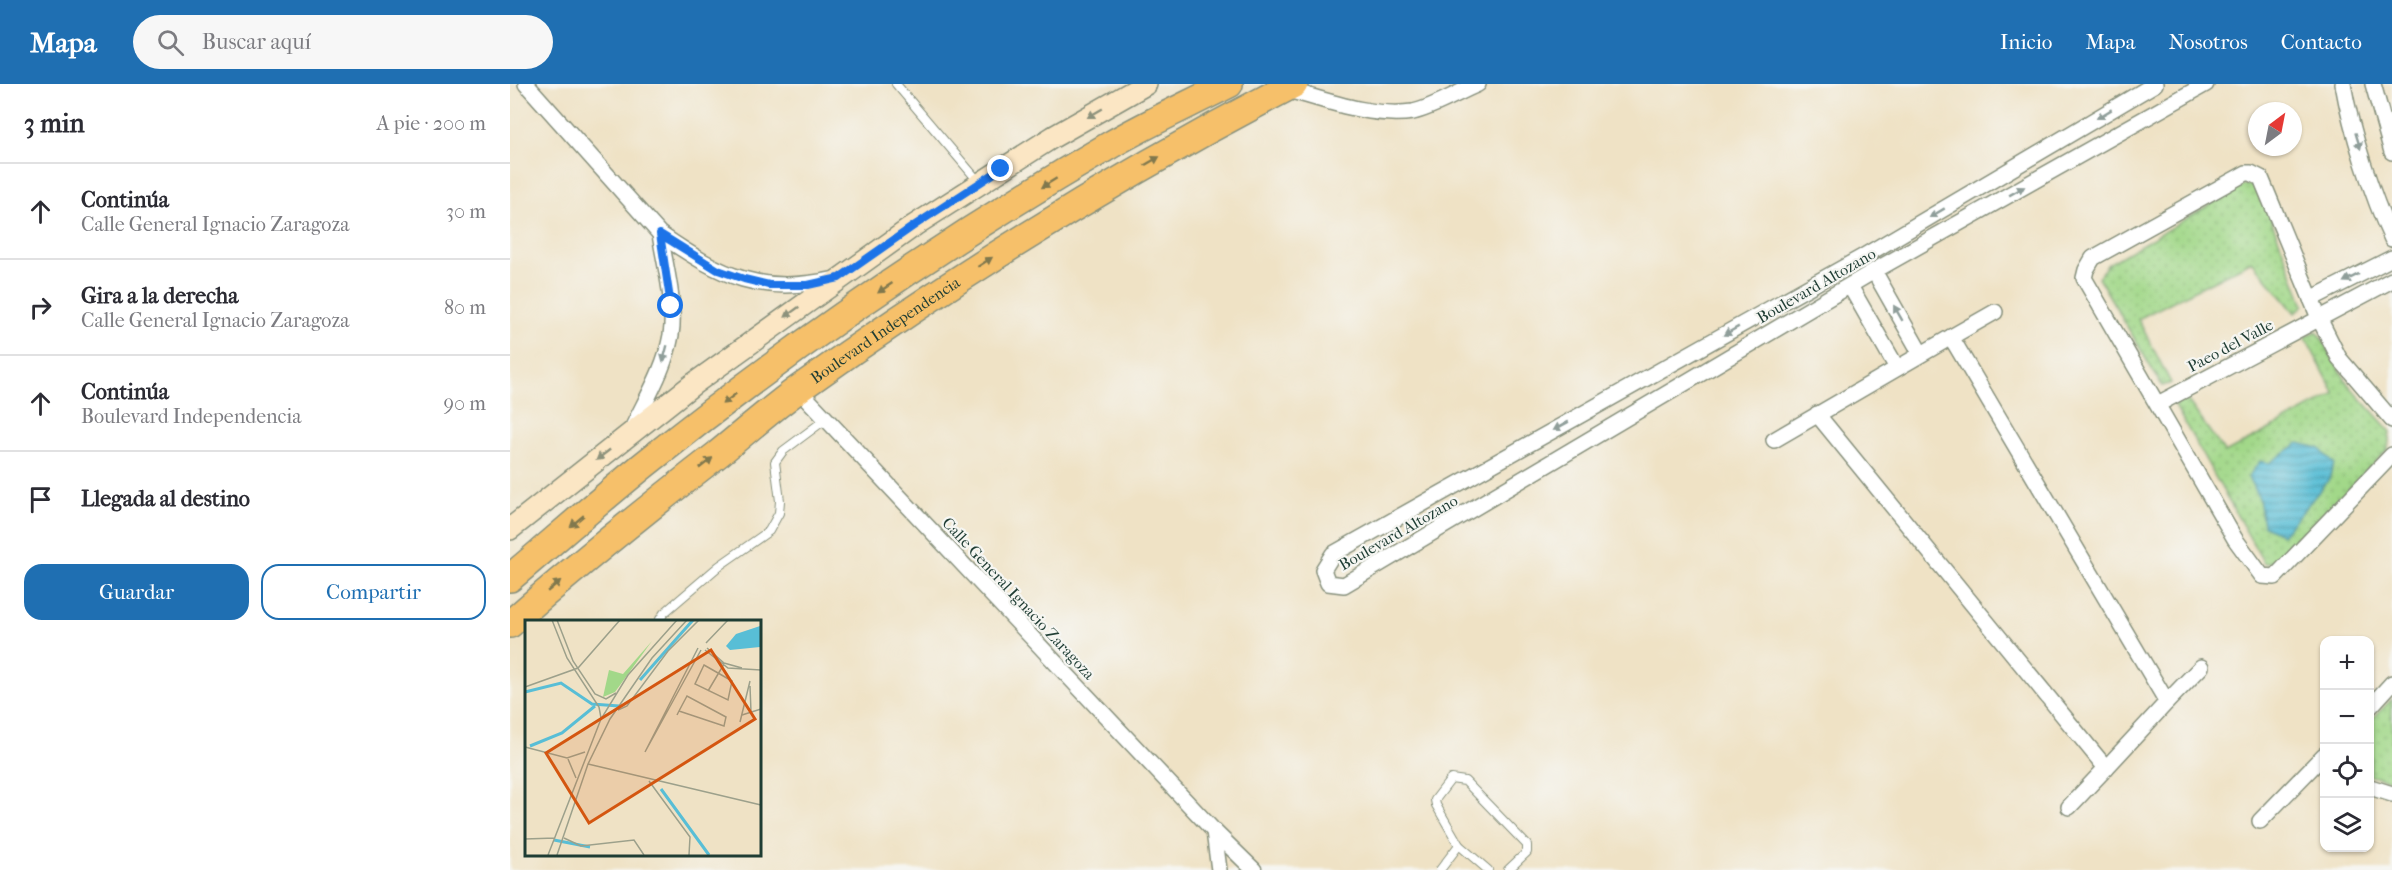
<!DOCTYPE html>
<html lang="es">
<meta charset="utf-8">
<style>
:root{--surface:#fff;--page:#f7f7f7;--text:#2b2b33;--muted:#7c7c81;--line:#e1e1e2;--accent:#1f6fb2}
body{margin:0;font-family:"IM FELL French Canon",serif;background:var(--page);color:var(--text)}
.controls{position:absolute;right:18px;bottom:18px;display:grid;overflow:hidden;border-radius:12px;box-shadow:0 2px 4px #0004}
.controls button{width:54px;height:54px;display:grid;place-items:center;padding:0;border:0;border-bottom:2px solid var(--line);background:var(--surface);color:var(--text);font:30px sans-serif}
.compass{position:absolute;left:1738px;top:18px;width:54px;height:54px;border-radius:50%;background:var(--surface);box-shadow:0 2px 4px #0004;rotate:32deg}
.stop{position:absolute;width:18px;height:18px;margin:-14px;border:4px solid #1a73e8;border-radius:50%;background:#fff}
.stop.end{background:#1a73e8;border-color:#fff;box-shadow:0 2px 6px #0008}
.list{margin:0;padding:0;list-style:none}
h2{display:flex;justify-content:space-between;align-items:center;height:78px;margin:0;padding:0 24px;font-size:26px}
h2 small{font-size:20px;font-weight:400;color:var(--muted)}
.list li{display:grid;grid-template-columns:39px 1fr auto;gap:18px;align-items:center;box-sizing:border-box;height:96px;padding:0 24px;border-top:2px solid var(--line)}
.list b{display:block;font-size:22px;white-space:nowrap}
.list p{margin:0;font-size:20px;white-space:nowrap;color:var(--muted)}
.list em{font-size:20px;font-style:normal;color:var(--muted)}
.actions{display:flex;gap:12px;padding:18px 24px}
.actions a{flex:1;padding:14px 0;border:2px solid var(--accent);border-radius:18px;text-align:center;font-size:21px;color:var(--accent)}
.actions .main{background:var(--accent);color:#fff}
.icon{flex:none;width:33px;height:33px;fill:none;stroke:currentColor;stroke-width:2;stroke-linecap:round;stroke-linejoin:round}
.map{position:relative;flex:none;width:1882px;height:786px;overflow:hidden}
header{display:flex;align-items:center;gap:36px;box-sizing:border-box;height:84px;padding:0 30px;background:var(--accent);color:#fff}
header strong{font-size:28px}
nav{display:flex;gap:33px;margin-inline-start:auto;font-size:21px}
.search{width:420px;height:54px;background:var(--page);display:flex;align-items:center;gap:15px;box-sizing:border-box;padding:0 21px;border-radius:33px;color:var(--muted);font-size:22px}
main{display:flex}
aside{flex:1;background:var(--surface)}
.map>svg:first-child{display:block}
.green{fill:url(#green-dots);stroke:#608a5e;stroke-width:1.5}
.water{fill:url(#water-rules);stroke:#3c7e85;stroke-width:1.5}
.lines{fill:none;stroke-linecap:round;stroke-linejoin:round}
.lane-casing{stroke:#87907c;stroke-width:10}
.street-casing{stroke:#87907c;stroke-width:18}
.secondary-casing{stroke:#87907c;stroke-width:24}
.highway-casing{stroke:#87907c;stroke-width:30}
.lane{stroke:#fff;stroke-width:8}
.street{stroke:#fff;stroke-width:15}
.secondary{stroke:#fbe6c4;stroke-width:21}
.highway{stroke:#f6c06b;stroke-width:27}
.oneway{fill:#8d927c}
.oneway2{fill:#8f9e9a}
.oneway3{fill:#80784d}
.route{stroke:#1a73e8;stroke-width:8}
.labels{text-anchor:middle;stroke-width:4.5;stroke-linejoin:round;paint-order:stroke}
.street-label{font-size:16px;fill:#1f3d34;stroke:#f6f6f2}
.inset-river{fill:none;stroke:#58bed6;stroke-width:3}
.inset-road{fill:none;stroke:#9ca08b;stroke-width:1.5}
.view{fill:#d45610;fill-opacity:0.15;stroke:#d45610;stroke-width:3}
.inset-edge{fill:none;stroke:#1f3d34;stroke-width:3}
</style>
<header>
<strong>Mapa</strong>
<div class="search"><svg class="icon" aria-label="search" viewBox="0 0 24 24"><circle cx="10" cy="10" r="6"/><path d="M15 15l6 6"/></svg>Buscar aquí</div>
<nav><a>Inicio</a><a>Mapa</a><a>Nosotros</a><a>Contacto</a></nav>
</header>
<main>
<aside>
<h2>3 min<small>A pie · 200 m</small></h2>
<ul class="list">
<li><svg class="icon" aria-label="ahead" viewBox="0 0 24 24"><path d="M12 20V5M6 11l6-6 6 6"/></svg><div><b>Continúa</b><p>Calle General Ignacio Zaragoza</p></div><em>30 m</em></li>
<li><svg class="icon" aria-label="right" viewBox="0 0 24 24"><path d="M7 20v-9h11M14 6l5 5-5 5"/></svg><div><b>Gira a la derecha</b><p>Calle General Ignacio Zaragoza</p></div><em>80 m</em></li>
<li><svg class="icon" aria-label="ahead" viewBox="0 0 24 24"><path d="M12 20V5M6 11l6-6 6 6"/></svg><div><b>Continúa</b><p>Boulevard Independencia</p></div><em>90 m</em></li>
<li><svg class="icon" aria-label="arrive" viewBox="0 0 24 24"><path d="M6 21V4h12l-3 4 3 4H6"/></svg><div><b>Llegada al destino</b></div></li>
</ul>
<div class="actions"><a class="main">Guardar</a><a>Compartir</a></div>
</aside>
<div class="map">
<svg width="1882" height="786" viewBox="0 0 1882 786">
<defs>
<pattern id="green-dots" width="8" height="8" patternUnits="userSpaceOnUse" patternTransform="scale(1.5)"><rect width="8" height="8" fill="#a2d889"/><path d="M2 2h.1M6 6h.1" fill="none" stroke="#8bba77" stroke-width="1.8" stroke-linecap="round"/></pattern>
<pattern id="water-rules" width="6" height="5" patternUnits="userSpaceOnUse" patternTransform="scale(1.5)"><rect width="6" height="5" fill="#58bed6"/><path d="M0 2.5h6" fill="none" stroke="#489cae"/></pattern>
</defs>
<rect width="100%" height="100%" fill="#f6f6f2"/>
<filter id="ink" filterUnits="userSpaceOnUse"><feTurbulence type="fractalNoise" baseFrequency=".0167" numOctaves="2"/><feDisplacementMap in="SourceGraphic" scale="12" xChannelSelector="R" yChannelSelector="G"/><feConvolveMatrix kernelMatrix="1 2 1 2 8 2 1 2 1" color-interpolation-filters="sRGB"/></filter>
<filter id="wash" filterUnits="userSpaceOnUse"><feTurbulence type="fractalNoise" baseFrequency=".008" numOctaves="4" result="noise"/><feDisplacementMap in="SourceGraphic" scale="24" xChannelSelector="R" yChannelSelector="G"/><feGaussianBlur stdDeviation="1.35" result="paint"/><feColorMatrix in="noise" values="0 0 0 0 0 0 0 0 0 0 0 0 0 0 0 0 0 1.4 0 .05"/><feComposite in="paint" operator="in"/></filter>
<g filter="url(#wash)">
<rect width="100%" height="100%" fill="#efe2c5"/>
<g class="green">
<polygon points="1734,101 1748,101 1794,221 1785,229 1742,177 1628,235 1661,299 1652,302 1588,193 1598,180"/>
<polygon points="1807,247 1838,300 1880,347 1878,365 1765,479 1754,479 1665,322 1676,314 1715,369 1825,310 1795,253"/>
<polygon points="1882,615 1882,695 1881,696 1860,692 1860,637"/>
</g>
<polygon class="water" points="1789,359 1809,364 1824,380 1818,397 1772,451 1753,441 1749,414 1738,393 1750,377 1759,379"/>
</g>
<g filter="url(#ink)">
<g class="lines">
<g class="lane-casing">
<g id="lane">
<polyline points="386,0 469,98"/>
<polyline points="149,537 154,529 209,482 259,447 269,429 270,417 265,378 273,367 316,335"/>
<polyline points="949,761 926,721 925,716 941,695 955,697 1017,761 1017,768 998,786"/>
<polyline points="930,786 949,761 978,786"/>
</g>
</g>
<g class="street-casing">
<g id="street">
<path d="M 16,0 L 150,150 C 214,194 249,211 326,195"/>
<polyline points="1645,0 1354,172 823,470 813,486 818,499 834,501 1364,187 1696,0"/>
<path d="M 1833,0 C 1841,46 1862,112 1882,155"/>
<polyline points="1863,0 1882,68"/>
<path d="M 775,5 C 815,16 861,34 903,28 C 920,25 951,7 968,0"/>
<polyline points="1364,187 1411,270"/>
<polyline points="1340,202 1387,284"/>
<polyline points="1801,215 1882,174"/>
<polyline points="1441,253 1485,228"/>
<polyline points="288,305 704,747 744,786"/>
<polyline points="1648,320 1882,196"/>
<polyline points="1882,336 1829,274 1809,234 1751,94 1741,89 1736,89 1583,174 1576,186 1574,194 1725,455 1752,492 1765,493 1882,371"/>
<path d="M 122,345 C 136,315 155,285 161,251 C 166,220 155,182 150,150"/>
<polyline points="1264,356 1441,253 1657,618 1596,684 1307,330"/>
<polyline points="1657,618 1691,583"/>
<polyline points="1860,623 1882,599"/>
<polyline points="1860,703 1882,710"/>
<polyline points="1559,723 1596,684"/>
<polyline points="1750,737 1814,671"/>
<polyline points="704,747 709,786"/>
</g>
</g>
<g class="secondary-casing">
<polyline id="secondary" points="0,445 182,301 405,141 543,53 636,0"/>
</g>
<g class="highway-casing">
<g id="highway">
<path d="M 0,494 C 45,456 89,417 135,380 C 282,262 439,155 602,60 C 640,38 680,20 719,0"/>
<path id="s1" d="M 0,540 C 67,481 137,425 208,370 C 235,348 262,324 290,304 C 448,191 612,89 784,0"/>
</g>
</g>
<use href="#lane" class="lane"/>
<use href="#street" class="street"/>
<use href="#secondary" class="secondary"/>
<use href="#highway" class="highway"/>
</g>
<defs><path id="oneway-solid" d="M-6-.8H1V-3.2L6.5 0L1 3.2V.8H-6Z" transform="scale(1.5)"/></defs>
<g class="oneway">
<use href="#oneway-solid" transform="translate(585 29) rotate(150)"/>
<use href="#oneway-solid" transform="translate(282 228) rotate(144)"/>
<use href="#oneway-solid" transform="translate(93 371) rotate(142)"/>
</g>
<g class="oneway2">
<use href="#oneway-solid" transform="translate(1594 30) rotate(149)"/>
<use href="#oneway-solid" transform="translate(1848 57) rotate(73)"/>
<use href="#oneway-solid" transform="translate(1507 107) rotate(-29)"/>
<use href="#oneway-solid" transform="translate(1427 129) rotate(149)"/>
<use href="#oneway-solid" transform="translate(1841 194) rotate(153)"/>
<use href="#oneway-solid" transform="translate(1388 229) rotate(-120)"/>
<use href="#oneway-solid" transform="translate(1221 247) rotate(151)"/>
<use href="#oneway-solid" transform="translate(155 270) rotate(105)"/>
<use href="#oneway-solid" transform="translate(1051 342) rotate(151)"/>
</g>
<g class="oneway3">
<use href="#oneway-solid" transform="translate(642 77) rotate(-30)"/>
<use href="#oneway-solid" transform="translate(539 99) rotate(148)"/>
<use href="#oneway-solid" transform="translate(475 178) rotate(-33)"/>
<use href="#oneway-solid" transform="translate(375 204) rotate(146)"/>
<use href="#oneway-solid" transform="translate(219 315) rotate(143)"/>
<use href="#oneway-solid" transform="translate(196 379) rotate(-38)"/>
<use href="#oneway-solid" transform="translate(67 437) rotate(140)"/>
<use href="#oneway-solid" transform="translate(44 502) rotate(-40)"/>
</g>
</g>
<g class="lines" filter="url(#ink)">
<polyline class="route" points="161,222 150,150 208,186 234,195 259,201 298,201 329,194 405,141 491,85"/>
</g>
<g class="labels">
<g class="street-label">
<text transform="translate(1306 201) rotate(-30)" y="6">Boulevard Altozano</text>
<text dy="6" stroke="none"><textPath href="#s1" startOffset="477">Boulevard Independencia</textPath></text>
<text transform="translate(1720 261) rotate(-28)" y="6">Paeo del Valle</text>
<text transform="translate(888 448) rotate(-30)" y="6">Boulevard Altozano</text>
<text transform="translate(509 514) rotate(47)" y="6">Calle General Ignacio Zaragoza</text>
</g>
</g>
<g transform="translate(15 536)">
<rect width="236" height="236" fill="#efe2c5"/>
<path d="M 127,21 L 90,72 L 78,77 L 84,50 L 98,54 Z" fill="#a2d889"/>
<path d="M 235,6 L 235,27 L 205,30 L 201,26 L 211,14 Z" fill="#58bed6"/>
<path class="inset-river" d="M 115,60 L 168,0M 0,72 L 36,63 L 67,84 L 94,86M 5,126 L 37,113 L 70,86M 136,169 L 184,235M 29,220 L 65,227"/>
<path class="inset-road" d="M 27,0 L 42,38 L 74,87 L 76,98M 32,0 L 48,41 L 70,74 L 81,79 L 91,73M 181,23 L 203,0M 173,28 L 120,132 L 176,30M 182,28 L 199,43 L 217,48M 180,30 L 203,48 L 236,50M 179,45 L 207,61 L 203,80 L 170,64 ZM 225,66 L 226,92M 0,67 L 53,48 L 95,0M 183,71 L 199,44M 93,90 L 102,86 L 143,31 L 174,0M 152,95 L 154,91 L 162,76 L 201,97 L 199,106 L 154,91M 217,95 L 236,89M 215,102 L 225,61M 0,127 L 42,138 L 60,132M 43,139 L 51,158M 63,144 L 236,185M 124,161 L 165,217 L 164,235M 39,218 L 56,226 L 109,220 L 119,235M 0,219 L 30,218M 23,235 L 76,99 L 103,55 L 152,0M 32,235 L 63,144 L 85,99 L 127,38 L 162,0"/>
<path class="view" d="M 186,30 L 230,99 L 64,203 L 21,133 Z"/>
<rect width="236" height="236" class="inset-edge"/>
</g>
</svg>
<div class="controls">
<button>+</button>
<button>−</button>
<button><svg class="icon" aria-label="locate" viewBox="0 0 24 24"><circle cx="12" cy="12" r="6"/><path d="M12 2v4M12 18v4M2 12h4M18 12h4"/></svg></button>
<button><svg class="icon" aria-label="layers" viewBox="0 0 24 24"><path d="M12 4l9 5-9 5-9-5zM3 14l9 5 9-5"/></svg></button>
</div>
<svg class="compass" viewBox="-18 -18 36 36"><path d="M0-13l5 13h-10z" fill="#e53935"/><path d="M0 13l5-13h-10z" fill="#7c7c81"/></svg>
<div class="stop" style="left:161px;top:222px"></div>
<div class="stop end" style="left:491px;top:85px"></div>
</div>
</main>
